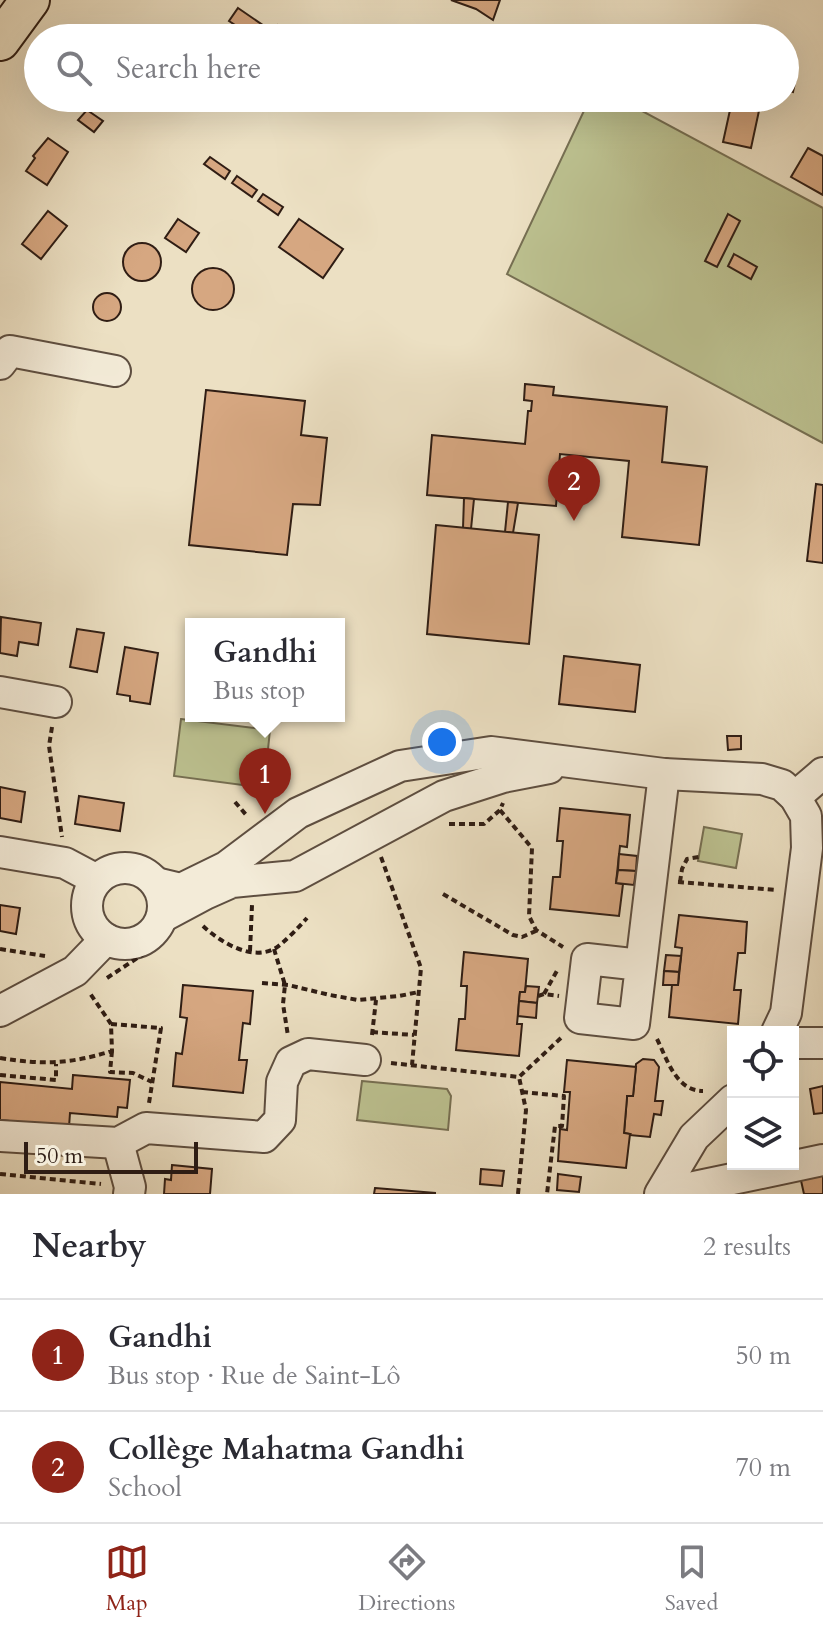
<!DOCTYPE html>
<meta charset="utf-8">
<style>
:root{--surface:#fff;--page:#f2f2f3;--text:#2b2b33;--muted:#7c7c81;--line:#e1e1e2;--accent:#8f2418}
body{margin:0;font-family:Cardo,serif;background:var(--page);color:var(--text)}
.controls{position:absolute;right:24px;bottom:24px;display:grid;overflow:hidden;border-radius:0px;box-shadow:0 8px 32px #0002}
.controls button{width:72px;height:72px;display:grid;place-items:center;padding:0;border:0;border-bottom:2px solid var(--line);background:var(--surface);color:var(--text);font:40px sans-serif}
.scale{position:absolute;left:24px;bottom:20px;width:174px;box-sizing:border-box;padding-left:8px;border:4px solid #2f1d14;border-top:0;font-size:22px;line-height:28px;white-space:nowrap;color:#2f1d14;-webkit-text-stroke:6px #f3ebd8;paint-order:stroke}
.you{position:absolute;left:442px;top:742px;width:28px;height:28px;margin:-20px;border:6px solid #fff;border-radius:50%;background:#1a73e8;box-shadow:0 0 0 12px #1a73e833}
.badge{display:grid;place-items:center;width:52px;height:52px;border-radius:50%;background:var(--accent);color:#fff;font-size:26px;font-weight:700}
.pin{position:absolute;translate:-50% -66px;filter:drop-shadow(0 2px 4px #0008)}
.pin::after{content:'';position:absolute;top:42px;width:28px;height:24px;background:inherit;clip-path:polygon(0 0,100% 0,50% 100%)}
.popup{position:absolute;left:185px;top:618px;width:160px;height:104px;box-sizing:border-box;display:grid;place-content:center;border-radius:0px;background:var(--surface);filter:drop-shadow(0 2px 6px #0005);font-size:26px;white-space:nowrap;color:var(--muted)}
.popup b{font-size:30px;color:var(--text)}
.popup::after{content:'';position:absolute;left:50%;top:100%;margin-left:-16px;border:16px solid transparent;border-top-color:var(--surface)}
.list{margin:0;padding:0;list-style:none}
h2{display:flex;justify-content:space-between;align-items:center;height:104px;margin:0;padding:0 32px;font-size:34px}
h2 small{font-size:26px;font-weight:400;color:var(--muted)}
.list li{display:grid;grid-template-columns:52px 1fr auto;gap:24px;align-items:center;box-sizing:border-box;height:112px;padding:0 32px;border-top:2px solid var(--line)}
.list b{display:block;font-size:30px;white-space:nowrap}
.list p{margin:0;font-size:26px;white-space:nowrap;color:var(--muted)}
.list em{font-size:26px;font-style:normal;color:var(--muted)}
.icon{flex:none;width:44px;height:44px;fill:none;stroke:currentColor;stroke-width:2;stroke-linecap:round;stroke-linejoin:round}
.map{position:relative;flex:none;width:823px;height:1194px;overflow:hidden}
.search{position:absolute;background:var(--surface);box-shadow:0 8px 32px #0002;left:24px;right:24px;top:24px;height:88px;display:flex;align-items:center;gap:20px;box-sizing:border-box;padding:0 28px;border-radius:44px;color:var(--muted);font-size:30px}
.sheet{height:328px;background:var(--surface)}
nav{display:flex;justify-content:space-around;align-items:center;box-sizing:border-box;height:112px;border-top:2px solid var(--line);background:var(--surface);font-size:22px;color:var(--muted)}
nav a{display:grid;justify-items:center;gap:4px}
nav .on{color:var(--accent)}
.map>svg:first-child{display:block}
.green{fill:#bcc190;stroke:#766f52;stroke-width:2}
.building{fill:#d6a781;stroke:#2f1d14;stroke-width:2}
.lines{fill:none;stroke-linecap:round;stroke-linejoin:round}
.minor-casing{stroke:#5e4e40;stroke-width:34}
.major-casing{stroke:#2f1d14;stroke-width:42}
.path{stroke:#2f1d14;stroke-width:4;stroke-dasharray:6 4;stroke-linecap:butt}
.minor{stroke:#f3ebd8;stroke-width:30}
.major{stroke:#ece0c3;stroke-width:38}
</style>
<div class="map">
<svg width="823" height="1194" viewBox="0 0 823 1194">
<rect width="100%" height="100%" fill="#ece0c3"/>
<filter id="stains"><feTurbulence type="fractalNoise" baseFrequency=".0025" numOctaves="4"/><feColorMatrix values="0 0 0 0 .2 0 0 0 0 .09 0 0 0 0 .02 0 0 0 .5 -.17"/></filter>
<radialGradient id="worn" r=".72"><stop offset=".6" stop-color="#630" stop-opacity="0"/><stop offset="1" stop-color="#630" stop-opacity=".3"/></radialGradient>
<g class="green">
<polygon points="590,98 618,98 823,208 823,443 507,274"/>
<polygon points="181,719 270,730 265,778 250,786 174,776"/>
<polygon points="704,827 742,834 736,868 698,861"/>
<polygon points="362,1081 447,1089 451,1096 448,1130 357,1120"/>
</g>
<g class="building">
<polygon points="451,0 500,0 493,20 476,9"/>
<polygon points="238,8 273,32 278,25 286,29 280,38 255,38 229,21"/>
<polygon points="785,48 792,49 786,76 796,78 793,92 785,90"/>
<polygon points="732,101 760,106 751,148 723,142"/>
<polygon points="87,110 103,121 94,132 78,120"/>
<polygon points="48,138 68,152 47,185 26,171 35,158 33,156"/>
<polygon points="808,148 823,156 823,195 791,177"/>
<polygon points="210,157 230,171 225,179 204,164"/>
<polygon points="237,176 257,190 252,197 232,183"/>
<polygon points="263,194 283,207 278,215 258,201"/>
<polygon points="48,211 67,226 41,259 22,244"/>
<polygon points="728,214 740,221 717,267 705,261"/>
<polygon points="178,219 199,233 186,252 165,238"/>
<polygon points="299,219 343,249 323,278 279,247"/>
<circle cx="142" cy="262" r="19"/>
<polygon points="734,254 757,267 751,279 728,266"/>
<circle cx="213" cy="289" r="21"/>
<circle cx="107" cy="307" r="14"/>
<polygon points="525,384 554,387 553,395 667,407 662,462 707,467 699,545 622,537 629,461 560,454 556,506 427,495 432,435 525,444 528,411 531,411 532,401 524,400"/>
<polygon points="206,390 305,401 301,435 327,438 320,505 293,504 287,555 189,545"/>
<polygon points="816,484 823,485 823,563 807,561"/>
<polygon points="464,498 474,499 471,529 463,528"/>
<polygon points="508,502 518,503 513,533 505,532"/>
<polygon points="436,525 539,535 529,644 427,634"/>
<polygon points="1,617 41,623 38,645 19,642 17,656 0,653"/>
<polygon points="77,629 104,633 97,672 70,667"/>
<polygon points="125,647 158,653 150,704 130,701 130,696 117,694"/>
<polygon points="564,656 640,665 635,712 559,704"/>
<polygon points="727,736 741,736 741,749 728,750"/>
<polygon points="0,787 25,792 21,822 0,818"/>
<polygon points="79,796 124,803 120,831 75,824"/>
<polygon points="560,808 630,815 627,847 620,846 616,883 623,884 619,916 550,909 553,877 560,877 563,841 557,841"/>
<polygon points="619,854 637,856 636,871 618,870"/>
<polygon points="618,870 636,871 634,885 616,883"/>
<polygon points="0,905 20,908 16,934 0,931"/>
<polygon points="679,915 747,922 745,953 738,953 734,990 741,990 738,1024 669,1017 672,985 678,985 682,948 675,947"/>
<polygon points="464,952 528,959 525,992 520,992 517,1024 522,1024 519,1056 456,1050 459,1019 465,1019 467,986 461,986"/>
<polygon points="666,955 681,956 679,972 664,971"/>
<polygon points="664,971 679,972 678,985 663,985"/>
<polygon points="183,985 253,991 250,1024 243,1023 239,1060 247,1060 243,1093 173,1086 176,1053 182,1054 187,1018 180,1017"/>
<polygon points="526,986 539,987 537,1003 519,1001 520,992 525,992"/>
<polygon points="519,1001 537,1003 536,1018 518,1016"/>
<polygon points="643,1059 654,1060 659,1067 655,1101 663,1101 661,1115 654,1114 650,1137 629,1135 630,1134 624,1133 627,1096 633,1096 636,1064"/>
<polygon points="567,1060 636,1067 633,1096 627,1096 627,1098 624,1133 630,1134 626,1168 558,1161 560,1129 567,1130 570,1092 564,1092"/>
<polygon points="73,1075 130,1080 127,1108 118,1107 117,1117 70,1113 69,1127 0,1120 0,1082 72,1089"/>
<polygon points="823,1086 823,1113 814,1114 810,1089"/>
<polygon points="172,1165 212,1169 210,1194 164,1194 165,1179 171,1180"/>
<polygon points="481,1169 504,1171 502,1186 480,1184"/>
<polygon points="823,1171 823,1194 804,1194 800,1176"/>
<polygon points="558,1174 581,1177 579,1192 557,1190"/>
<polygon points="375,1188 435,1193 435,1194 374,1194"/>
</g>
<g class="lines">
<g class="minor-casing">
<g id="minor">
<polyline points="0,364 10,351 115,371"/>
<polyline points="0,692 56,702"/>
<polyline points="795,797 823,773"/>
<polyline points="0,852 65,863 97,880"/>
<circle cx="125" cy="906" r="38"/>
<polyline points="156,883 181,889 226,867 298,813 400,766 491,752 664,774 762,779 782,785 795,797 806,816 807,848 786,1013 777,1032"/>
<polyline points="162,917 205,894 232,882 295,876 444,796 503,777 549,768"/>
<polyline points="641,965 587,959 580,1018 634,1024 664,774"/>
<polyline points="0,1011 75,971 106,939"/>
<polyline points="793,1043 823,1043"/>
<polyline points="0,1136 118,1143 146,1128 264,1137 280,1120 282,1082 291,1062 308,1054 365,1060"/>
<polyline points="118,1143 130,1187 129,1194"/>
<polyline points="660,1194 694,1137 733,1100"/>
<polyline points="661,1194 823,1160"/>
</g>
</g>
<g class="major-casing">
<polyline id="major" points="0,41 30,0"/>
</g>
<g class="path">
<polyline points="52,727 49,746 62,837"/>
<polyline points="235,802 248,817"/>
<polyline points="500,810 532,848 529,916 536,930 563,947"/>
<polyline points="449,824 484,824 500,810 503,803"/>
<polyline points="381,857 421,968 412,1065"/>
<polyline points="678,882 777,890"/>
<polyline points="680,882 682,869 687,859 699,857"/>
<polyline points="443,894 513,935 522,937 536,931"/>
<path d="M 203,926 C 219,941 250,961 274,949 C 282,945 300,926 307,918"/>
<polyline points="0,949 45,956"/>
<polyline points="274,949 285,985 283,1004 288,1036"/>
<polyline points="250,951 252,905"/>
<polyline points="107,978 160,943"/>
<polyline points="262,983 288,985 330,995 358,1000 399,996 419,992"/>
<polyline points="544,994 558,969"/>
<polyline points="538,996 544,994 559,996"/>
<polyline points="111,1024 161,1028 149,1103"/>
<polyline points="372,1032 414,1035"/>
<polyline points="372,1035 376,1000"/>
<path d="M 657,1039 C 667,1059 676,1091 703,1091"/>
<polyline points="112,1051 110,1072 133,1073 152,1082"/>
<path d="M 0,1058 C 43,1065 70,1064 112,1051 L 111,1024 L 89,992"/>
<polyline points="391,1063 519,1077 562,1037"/>
<polyline points="0,1075 56,1080 56,1064"/>
<polyline points="522,1092 564,1096 562,1126 555,1126 547,1194"/>
<polyline points="0,1174 101,1184"/>
<polyline points="518,1194 526,1110 519,1077"/>
</g>
<use href="#minor" class="minor"/>
<use href="#major" class="major"/>
</g>
<rect width="100%" height="100%" filter="url(#stains)"/>
<rect width="100%" height="100%" fill="url(#worn)"/>
</svg>
<div class="controls">
<button><svg class="icon" aria-label="locate" viewBox="0 0 24 24"><circle cx="12" cy="12" r="6"/><path d="M12 2v4M12 18v4M2 12h4M18 12h4"/></svg></button>
<button><svg class="icon" aria-label="layers" viewBox="0 0 24 24"><path d="M12 4l9 5-9 5-9-5zM3 14l9 5 9-5"/></svg></button>
</div>
<div class="scale">50 m</div>
<div class="you"></div>
<div class="pin badge" style="left:265px;top:814px">1</div>
<div class="popup"><b>Gandhi</b>Bus stop</div>
<div class="pin badge" style="left:574px;top:521px">2</div>
<div class="search"><svg class="icon" aria-label="search" viewBox="0 0 24 24"><circle cx="10" cy="10" r="6"/><path d="M15 15l6 6"/></svg>Search here</div>
</div>
<section class="sheet">
<h2>Nearby<small>2 results</small></h2>
<ul class="list">
<li><span class="badge">1</span><div><b>Gandhi</b><p>Bus stop · Rue de Saint-Lô</p></div><em>50 m</em></li>
<li><span class="badge">2</span><div><b>Collège Mahatma Gandhi</b><p>School</p></div><em>70 m</em></li>
</ul>
</section>
<nav>
<a class="on"><svg class="icon" aria-label="map" viewBox="0 0 24 24"><path d="M3 6l6-2 6 2 6-2v14l-6 2-6-2-6 2zM9 4v14M15 6v14"/></svg>Map</a>
<a><svg class="icon" aria-label="directions" viewBox="0 0 24 24"><path d="M12 3l9 9-9 9-9-9zM9 14v-3h6M13 9l2 2-2 2"/></svg>Directions</a>
<a><svg class="icon" aria-label="saved" viewBox="0 0 24 24"><path d="M7 4h10v16l-5-4-5 4z"/></svg>Saved</a>
</nav>
